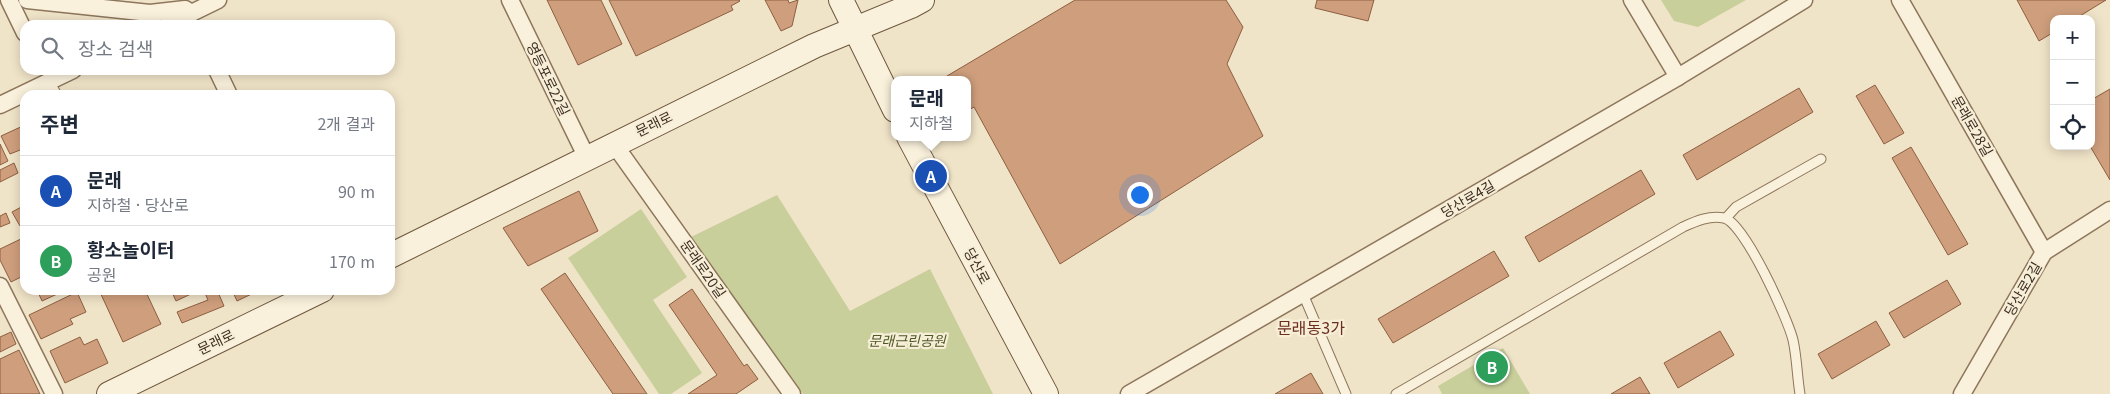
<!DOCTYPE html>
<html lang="ko">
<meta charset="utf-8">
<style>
:root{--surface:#fff;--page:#f2f2f3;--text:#1f2937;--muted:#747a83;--line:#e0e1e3;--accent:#9e2a2b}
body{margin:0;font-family:Georgia,"Noto Sans KR",serif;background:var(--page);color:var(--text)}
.controls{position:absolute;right:15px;top:15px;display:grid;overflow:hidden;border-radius:10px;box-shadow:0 2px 12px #0003}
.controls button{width:45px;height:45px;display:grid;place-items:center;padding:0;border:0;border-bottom:1px solid var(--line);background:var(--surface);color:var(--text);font:25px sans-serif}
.you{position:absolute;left:1139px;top:194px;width:18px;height:18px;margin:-12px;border:4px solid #fff;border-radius:50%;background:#1a73e8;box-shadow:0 0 0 8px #1a73e833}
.badge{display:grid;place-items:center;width:32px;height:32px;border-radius:50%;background:var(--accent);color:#fff;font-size:16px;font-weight:700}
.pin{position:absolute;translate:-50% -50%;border:2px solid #fff;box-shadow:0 1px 5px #0006}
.popup{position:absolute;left:891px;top:76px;width:80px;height:65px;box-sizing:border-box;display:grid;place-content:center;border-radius:10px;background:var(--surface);filter:drop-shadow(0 1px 4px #0005);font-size:16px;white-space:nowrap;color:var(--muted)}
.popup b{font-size:19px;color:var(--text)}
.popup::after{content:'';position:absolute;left:50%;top:100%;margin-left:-10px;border:10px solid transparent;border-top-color:var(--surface)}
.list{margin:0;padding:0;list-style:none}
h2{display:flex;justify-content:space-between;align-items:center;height:65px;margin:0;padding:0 20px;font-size:21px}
h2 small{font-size:16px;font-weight:400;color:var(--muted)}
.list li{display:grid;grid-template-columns:32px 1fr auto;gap:15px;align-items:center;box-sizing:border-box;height:70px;padding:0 20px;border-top:1px solid var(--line)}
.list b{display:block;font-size:19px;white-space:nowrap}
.list p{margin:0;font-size:16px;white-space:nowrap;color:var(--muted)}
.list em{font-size:16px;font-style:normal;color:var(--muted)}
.icon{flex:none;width:28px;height:28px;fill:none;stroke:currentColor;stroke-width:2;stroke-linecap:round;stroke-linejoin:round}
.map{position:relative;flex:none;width:2110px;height:394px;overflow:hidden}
.search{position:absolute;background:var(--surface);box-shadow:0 2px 12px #0003;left:20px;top:20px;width:375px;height:55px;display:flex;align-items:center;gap:12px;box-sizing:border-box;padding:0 18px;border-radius:15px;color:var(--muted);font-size:19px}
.panel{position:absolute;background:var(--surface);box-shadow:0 2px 12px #0003;left:20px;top:90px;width:375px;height:205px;border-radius:15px}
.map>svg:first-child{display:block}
.green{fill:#c9cf9b}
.building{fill:#cf9f7d;stroke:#8d5f41}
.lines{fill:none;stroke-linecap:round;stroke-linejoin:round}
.lane-casing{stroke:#8d765c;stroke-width:11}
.street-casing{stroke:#8d765c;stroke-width:19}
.secondary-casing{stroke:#6f573f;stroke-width:26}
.lane{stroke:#faf1dc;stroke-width:9}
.street{stroke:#faf1dc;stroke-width:16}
.secondary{stroke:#faf1dc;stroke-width:24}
.labels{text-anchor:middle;stroke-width:4.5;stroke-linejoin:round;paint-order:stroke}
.street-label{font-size:14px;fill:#3d2e20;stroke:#f7eed8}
.park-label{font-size:14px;font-style:italic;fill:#4d5a26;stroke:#f7eed8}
.quarter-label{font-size:16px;fill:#6b2e1e;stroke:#f7eed8}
</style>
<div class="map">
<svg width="2110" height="394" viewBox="0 0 2110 394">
<rect width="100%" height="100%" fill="#f0e4c8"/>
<g class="green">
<polygon points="1661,0 1746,0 1698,27 1674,21"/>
<polygon points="777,195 850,311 930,269 993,394 803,394 691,237"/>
<polygon points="641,209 687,277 653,300 702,373 671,394 659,394 568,258"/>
<polygon points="1503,348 1530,394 1442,394 1438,386"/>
</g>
<g class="building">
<polygon points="547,0 601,0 622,44 578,65"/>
<polygon points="609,0 739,0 740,1 731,6 733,10 636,56"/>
<polygon points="765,0 788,0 789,3 798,0 792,26 781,31"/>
<polygon points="1075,0 1226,0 1243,27 1227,64 1263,136 1060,264 974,107 967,111 967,80 948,80 947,76"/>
<polygon points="1317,0 1374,0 1368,21 1315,8"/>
<polygon points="2017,0 2106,0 2075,19 2054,19 2054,32 2039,41"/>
<polygon points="1875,85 1904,133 1884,144 1856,96"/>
<polygon points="1799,88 1813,112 1697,180 1683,155"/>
<polygon points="2110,89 2110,180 2090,146 2091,100"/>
<polygon points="25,125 25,148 10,154 1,136"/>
<polygon points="0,144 8,161 0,165"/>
<polygon points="1911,147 1968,244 1948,255 1892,158"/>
<polygon points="14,163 18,173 0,182 0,170"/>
<polygon points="1641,170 1655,194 1539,262 1525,237"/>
<polygon points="579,191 598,231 528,266 503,228"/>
<polygon points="25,205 25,226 24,224 20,226 12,212"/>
<polygon points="6,213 10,223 0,227 0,216"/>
<polygon points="25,237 25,275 11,282 0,260 0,249"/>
<polygon points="1494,251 1509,276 1393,343 1378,319"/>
<polygon points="565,273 647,394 613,394 541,289"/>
<polygon points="1947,280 1961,304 1904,338 1889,313"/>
<polygon points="692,289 744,366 747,364 758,379 736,394 688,394 717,375 669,305"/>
<polygon points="37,290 66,290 42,301"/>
<polygon points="99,290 145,290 161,324 123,342"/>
<polygon points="171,290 191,290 193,293 176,301"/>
<polygon points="217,290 224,306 182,323 177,312 208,300 204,291"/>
<polygon points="232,290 260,290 237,301"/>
<polygon points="77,292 86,312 70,319 73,324 41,339 29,315"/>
<polygon points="1876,321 1890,345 1832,379 1818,354"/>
<polygon points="1720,331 1734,355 1678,388 1664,363"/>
<polygon points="11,332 16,344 0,352 0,337"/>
<polygon points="80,337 84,345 97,339 108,363 65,383 50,351"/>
<polygon points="19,350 40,394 0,394 0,359"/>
<polygon points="1311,373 1323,394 1275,394"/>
<polygon points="1640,377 1650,394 1611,394"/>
</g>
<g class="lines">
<g class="lane-casing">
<g id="lane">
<polyline points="49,81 57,95"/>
<polyline points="1726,218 1736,207 1821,159"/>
<polyline points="1303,294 1346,394"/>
<path d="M 1396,394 L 1683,227 C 1696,221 1710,215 1724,218 C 1744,222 1788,319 1793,340 C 1797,358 1797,376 1800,394"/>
</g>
</g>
<g class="street-casing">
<g id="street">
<polyline points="9,0 25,33"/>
<polyline points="27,0 150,13 185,9 191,13"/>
<polyline points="510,0 587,158"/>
<polyline points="1632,0 1678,77"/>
<polyline points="1900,0 2044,252"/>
<polyline points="167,25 218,0"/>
<polyline points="217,70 229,95"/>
<polyline points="0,105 73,70"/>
<polyline points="614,144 792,394"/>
<polyline points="0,286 54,394"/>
<polyline points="1129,394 1678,77 1804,0"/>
<polyline points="1962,394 2044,252 2110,210"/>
</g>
</g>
<g class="secondary-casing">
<g id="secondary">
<polyline points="841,0 895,110"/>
<polyline points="909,137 1046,394"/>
<polyline points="390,256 814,46 911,6 922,0"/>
<polyline points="109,394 322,290"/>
</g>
</g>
<use href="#lane" class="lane"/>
<use href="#street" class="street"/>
<use href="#secondary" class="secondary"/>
</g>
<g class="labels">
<g class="street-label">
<text transform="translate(548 79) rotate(64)" y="5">영등포로22길</text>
<text transform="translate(654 124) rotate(-26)" y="5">문래로</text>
<text transform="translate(1972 126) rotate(60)" y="5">문래로28길</text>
<text transform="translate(1468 199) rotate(-30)" y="5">당산로4길</text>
<text transform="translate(977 266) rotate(62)" y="5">당산로</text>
<text transform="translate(703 269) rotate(55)" y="5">문래로20길</text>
<text transform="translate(2023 289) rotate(-60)" y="5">당산로2길</text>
<text transform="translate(216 342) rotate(-26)" y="5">문래로</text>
</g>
<g class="park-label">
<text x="907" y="346">문래근린공원</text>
</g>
<g class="quarter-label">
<text x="1311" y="334">문래동3가</text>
</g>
</g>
</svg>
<div class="controls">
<button>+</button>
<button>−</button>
<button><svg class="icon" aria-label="locate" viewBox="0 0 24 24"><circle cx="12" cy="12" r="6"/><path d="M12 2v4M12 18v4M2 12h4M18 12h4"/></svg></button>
</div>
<div class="you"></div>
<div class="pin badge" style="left:931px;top:176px;background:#1a4fb4">A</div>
<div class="popup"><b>문래</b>지하철</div>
<div class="pin badge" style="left:1492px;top:367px;background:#2e9e5b">B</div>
<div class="search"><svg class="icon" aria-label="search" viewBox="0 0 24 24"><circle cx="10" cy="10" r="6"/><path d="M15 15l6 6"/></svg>장소 검색</div>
<section class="panel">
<h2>주변<small>2개 결과</small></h2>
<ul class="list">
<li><span class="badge" style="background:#1a4fb4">A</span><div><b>문래</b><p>지하철 · 당산로</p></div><em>90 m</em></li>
<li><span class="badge" style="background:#2e9e5b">B</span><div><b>황소놀이터</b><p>공원</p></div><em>170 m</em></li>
</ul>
</section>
</div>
